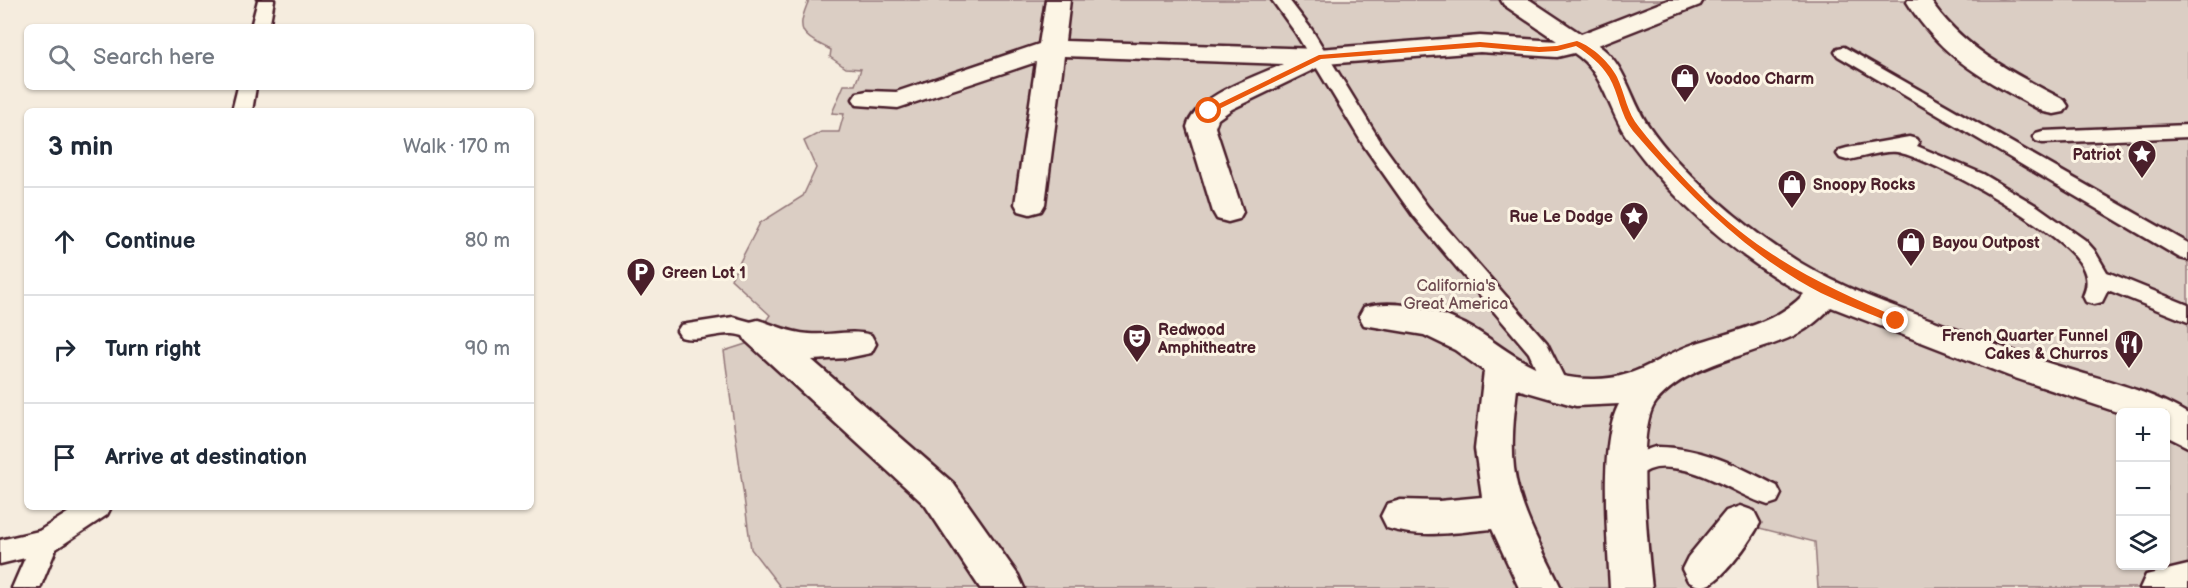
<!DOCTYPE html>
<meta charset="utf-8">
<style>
:root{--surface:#fff;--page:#f2f2f3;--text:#1f2937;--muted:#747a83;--line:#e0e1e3}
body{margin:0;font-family:"Balsamiq Sans",sans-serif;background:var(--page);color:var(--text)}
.controls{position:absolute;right:18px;bottom:18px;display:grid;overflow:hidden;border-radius:9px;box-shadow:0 2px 4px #0004}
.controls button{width:54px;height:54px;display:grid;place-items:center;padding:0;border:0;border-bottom:2px solid var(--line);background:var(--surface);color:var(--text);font:30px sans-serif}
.stop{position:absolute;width:18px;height:18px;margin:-14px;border:4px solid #ea580c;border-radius:50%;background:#fff}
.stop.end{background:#ea580c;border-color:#fff;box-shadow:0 2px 6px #0008}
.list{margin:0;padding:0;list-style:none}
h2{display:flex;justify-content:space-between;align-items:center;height:78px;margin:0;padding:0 24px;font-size:26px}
h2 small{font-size:20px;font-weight:400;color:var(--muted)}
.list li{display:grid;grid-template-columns:39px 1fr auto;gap:18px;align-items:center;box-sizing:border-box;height:108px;padding:0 24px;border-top:2px solid var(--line)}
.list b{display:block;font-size:22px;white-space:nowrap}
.list em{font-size:20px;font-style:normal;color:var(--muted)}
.icon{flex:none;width:33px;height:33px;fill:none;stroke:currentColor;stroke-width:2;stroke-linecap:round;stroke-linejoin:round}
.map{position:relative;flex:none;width:2188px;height:588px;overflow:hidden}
.search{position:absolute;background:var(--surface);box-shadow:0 2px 4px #0004;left:24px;top:24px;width:510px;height:66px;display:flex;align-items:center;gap:15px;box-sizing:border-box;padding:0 21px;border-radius:9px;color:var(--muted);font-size:22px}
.panel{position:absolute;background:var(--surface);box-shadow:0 2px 4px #0004;left:24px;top:108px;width:510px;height:402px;border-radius:9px}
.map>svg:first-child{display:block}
.green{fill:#dbcec4;stroke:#927678;stroke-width:1.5;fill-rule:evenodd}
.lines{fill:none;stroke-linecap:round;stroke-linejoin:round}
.service-casing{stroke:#4a1f2b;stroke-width:5}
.pedestrian-casing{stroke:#4a1f2b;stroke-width:5}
.service{fill:#fcf5e5;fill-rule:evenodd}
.pedestrian{fill:#fcf5e5;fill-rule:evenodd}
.route{fill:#ea580c}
.labels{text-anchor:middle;stroke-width:6;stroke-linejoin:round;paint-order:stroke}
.poi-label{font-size:16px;font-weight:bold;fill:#4a1f2b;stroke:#fcf5e5;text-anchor:start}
.park-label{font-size:16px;fill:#6e4b51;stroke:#fcf5e5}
</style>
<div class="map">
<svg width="2188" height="588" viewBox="0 0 2188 588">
<rect width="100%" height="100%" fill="#f5ecde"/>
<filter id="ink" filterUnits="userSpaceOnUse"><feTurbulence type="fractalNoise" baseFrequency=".0167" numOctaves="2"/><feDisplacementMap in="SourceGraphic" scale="12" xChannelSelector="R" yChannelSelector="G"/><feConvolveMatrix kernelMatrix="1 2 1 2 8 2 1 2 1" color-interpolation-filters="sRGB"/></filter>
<g filter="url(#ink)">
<path class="green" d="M 809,0 L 2188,0 L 2188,588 L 1818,588 L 1815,542 L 1740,523 L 1702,569 L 1709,588 L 781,588 L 751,549 L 724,351 L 752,342 L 770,315 L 731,279 L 760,223 L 803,196 L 816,168 L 804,141 L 821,132 L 839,132 L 844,114 L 832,113 L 844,85 L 855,85 L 861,69 L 846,68 L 830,57 L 831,50 C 801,35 795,32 809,0 ZM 2120,412 L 2166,412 L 2166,566 L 2120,566 Z"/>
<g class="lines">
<g class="service-casing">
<g id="service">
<polygon points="258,0 274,0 269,27 251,27"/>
<polygon points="1272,0 1289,0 1312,30 1382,144 1428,207 1547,343 1569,388 1566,395 1557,397 1548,395 1529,353 1414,217 1364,146 1295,32"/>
<polygon points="1844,47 2188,243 2188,260 2180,258 1838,56 1835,52 1838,48"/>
<polygon points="238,87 256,87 252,111 232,111"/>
<polygon points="2188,125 2188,137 2043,143 2036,141 2033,137 2036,133 2043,131"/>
<path d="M 1909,137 L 1916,139 L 1919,143 L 1917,146 L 1983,174 L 2037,206 L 2085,240 L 2094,250 L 2107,272 L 2188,305 L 2188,322 L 2108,290 L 2102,302 L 2094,304 L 2086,302 L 2083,296 C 2088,286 2088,277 2082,266 C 2063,231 1936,160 1897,152 C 1883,150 1861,158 1847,160 L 1840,158 L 1837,154 L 1840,150 L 1847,148 Z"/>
<path d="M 733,317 L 766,326 L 770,332 L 766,338 C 754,342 746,335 733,334 C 716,333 697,342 681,337 L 677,331 L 681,325 Z"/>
<path d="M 1655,447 C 1699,446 1739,466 1777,486 L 1781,494 L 1777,502 L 1768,505 C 1735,494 1708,471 1672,468 C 1665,467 1656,467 1649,470 C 1634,476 1637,488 1617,481 L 1613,474 C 1622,456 1637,453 1655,447 Z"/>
<polygon points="77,507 111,507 107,515 56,549 40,588 12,588 25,558 0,564 0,540 39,531"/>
</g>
</g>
<g class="pedestrian-casing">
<g id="pedestrian">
<path d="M 1046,0 L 1070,0 L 1065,41 L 1319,49 L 1480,36 L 1557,41 L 1504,5 L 1501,0 L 1530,0 L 1581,34 L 1668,0 L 1703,0 L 1700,5 L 1598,45 C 1626,64 1630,99 1648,125 C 1682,175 1748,230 1799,262 C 1842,288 1890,305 1937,322 C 1973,336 2010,351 2048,363 C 2095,378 2146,388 2188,414 L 2188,447 L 2166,436 L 2166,412 L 2120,413 L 2009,376 L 1831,307 C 1804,337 1781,341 1744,354 C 1713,364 1677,376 1656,402 C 1635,428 1648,551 1652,588 L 1610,588 C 1608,543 1598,442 1619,404 L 1576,406 L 1517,389 C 1514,415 1511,442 1514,468 C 1520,512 1542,548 1561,588 L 1519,588 L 1492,529 C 1458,532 1420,539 1387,528 L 1381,516 L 1387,504 L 1401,500 L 1439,501 L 1482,497 L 1475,449 L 1484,371 L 1455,350 L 1424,335 L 1364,325 L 1359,316 L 1364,307 C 1399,297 1447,313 1477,331 C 1494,341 1509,354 1527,363 C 1547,374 1570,379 1592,379 C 1637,380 1656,357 1694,344 C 1733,331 1776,324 1804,294 C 1737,258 1674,202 1629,140 C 1608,112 1605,73 1574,53 L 1557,57 L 1480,52 L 1325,64 L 1232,109 L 1218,119 L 1215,127 L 1243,212 L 1239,219 L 1228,222 L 1217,219 L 1213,212 L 1187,127 C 1195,95 1256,77 1283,64 L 1064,56 L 1045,204 L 1041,211 L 1030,214 L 1019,211 L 1015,204 L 1036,62 L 898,108 L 857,105 L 853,99 L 857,93 L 867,91 L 896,92 L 1039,44 Z"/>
<path d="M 1908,0 L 1930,0 C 1963,49 2013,73 2064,100 L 2068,106 L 2064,112 L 2054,114 L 2044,112 C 1986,80 1943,60 1907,2 Z"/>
<path d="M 758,320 C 775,325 790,333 809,334 C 830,336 851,329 871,335 L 876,344 L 871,353 L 847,358 L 812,360 L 953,483 L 1018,575 L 1024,588 L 980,588 L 925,505 L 746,341 L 741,332 L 746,323 Z"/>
<path d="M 1740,506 L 1754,511 L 1760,523 C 1752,538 1719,588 1701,586 C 1697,586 1691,583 1688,581 L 1682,569 L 1688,557 L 1726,511 Z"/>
<polygon points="2188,565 2188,588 2140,588 2146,575"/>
</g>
</g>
<use href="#service" class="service"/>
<use href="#pedestrian" class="pedestrian"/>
</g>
</g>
<path class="route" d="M 1577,41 C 1593,47 1610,63 1617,77 C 1625,94 1627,113 1639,127 C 1659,153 1683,178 1706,201 C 1762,257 1828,288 1899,318 L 1899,323 L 1892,323 C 1869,313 1844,304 1821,293 C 1746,254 1688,194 1633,131 C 1620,115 1619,94 1609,77 C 1601,64 1589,54 1576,46 L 1557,51 L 1539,52 L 1480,47 L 1321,59 L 1211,113 L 1204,111 L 1319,55 L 1480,42 L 1539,47 L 1557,46 Z"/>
<defs>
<g id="shop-pin" transform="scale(1.5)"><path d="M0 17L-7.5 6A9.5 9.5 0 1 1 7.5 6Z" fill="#4a1f2b" stroke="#fcf5e5"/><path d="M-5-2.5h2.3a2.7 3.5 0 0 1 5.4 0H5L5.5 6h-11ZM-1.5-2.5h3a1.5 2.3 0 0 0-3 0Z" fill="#fff"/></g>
<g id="sight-pin" transform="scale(1.5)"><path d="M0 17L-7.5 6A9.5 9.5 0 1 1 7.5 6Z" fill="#4a1f2b" stroke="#fcf5e5"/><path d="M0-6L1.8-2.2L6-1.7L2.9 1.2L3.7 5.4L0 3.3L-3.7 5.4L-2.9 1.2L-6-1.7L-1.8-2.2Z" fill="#fff"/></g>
<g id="parking-pin" transform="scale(1.5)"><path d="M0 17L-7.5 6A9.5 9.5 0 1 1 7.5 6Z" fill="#4a1f2b" stroke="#fcf5e5"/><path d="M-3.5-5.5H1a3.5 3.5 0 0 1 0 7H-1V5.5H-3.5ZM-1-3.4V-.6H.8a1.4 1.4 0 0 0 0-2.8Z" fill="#fff"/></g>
<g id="theatre-pin" transform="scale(1.5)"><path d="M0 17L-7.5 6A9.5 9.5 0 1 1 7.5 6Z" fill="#4a1f2b" stroke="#fcf5e5"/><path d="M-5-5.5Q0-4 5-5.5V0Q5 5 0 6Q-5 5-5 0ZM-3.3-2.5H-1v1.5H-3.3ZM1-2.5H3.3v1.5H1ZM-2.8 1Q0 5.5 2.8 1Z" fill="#fff"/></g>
<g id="restaurant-pin" transform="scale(1.5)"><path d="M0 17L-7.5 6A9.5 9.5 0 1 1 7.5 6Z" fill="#4a1f2b" stroke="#fcf5e5"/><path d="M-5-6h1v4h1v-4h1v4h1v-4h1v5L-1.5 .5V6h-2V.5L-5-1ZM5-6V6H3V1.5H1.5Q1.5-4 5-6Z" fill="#fff"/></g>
</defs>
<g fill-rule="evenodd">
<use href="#shop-pin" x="1685" y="78"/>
<use href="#sight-pin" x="2142" y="154"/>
<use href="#shop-pin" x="1792" y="184"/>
<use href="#sight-pin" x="1634" y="216"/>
<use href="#shop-pin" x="1911" y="242"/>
<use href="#parking-pin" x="641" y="272"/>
<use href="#theatre-pin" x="1137" y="338"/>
<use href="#restaurant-pin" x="2129" y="344"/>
</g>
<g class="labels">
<g class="poi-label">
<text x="1706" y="84">Voodoo Charm</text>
<text x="2121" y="160" text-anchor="end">Patriot</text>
<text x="1813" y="190">Snoopy Rocks</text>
<text x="1613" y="222" text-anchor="end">Rue Le Dodge</text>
<text x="1932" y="248">Bayou Outpost</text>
<text x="662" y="278">Green Lot 1</text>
<text x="1158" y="335">Redwood<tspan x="1158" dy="18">Amphitheatre</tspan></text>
<text x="2108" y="341" text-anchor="end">French Quarter Funnel<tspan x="2108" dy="18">Cakes &amp; Churros</tspan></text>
</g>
<g class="park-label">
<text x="1456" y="291">California's<tspan x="1456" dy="18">Great America</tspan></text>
</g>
</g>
</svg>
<div class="controls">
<button>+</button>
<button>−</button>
<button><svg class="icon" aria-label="layers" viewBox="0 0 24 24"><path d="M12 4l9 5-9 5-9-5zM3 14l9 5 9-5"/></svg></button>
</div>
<div class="stop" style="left:1209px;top:111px"></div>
<div class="stop end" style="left:1896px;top:321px"></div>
<div class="search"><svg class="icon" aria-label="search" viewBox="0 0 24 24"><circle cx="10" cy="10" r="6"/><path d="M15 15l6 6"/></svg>Search here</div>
<section class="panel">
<h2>3 min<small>Walk · 170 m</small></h2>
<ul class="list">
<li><svg class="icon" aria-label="ahead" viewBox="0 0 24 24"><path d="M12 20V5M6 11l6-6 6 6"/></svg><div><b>Continue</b></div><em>80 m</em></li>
<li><svg class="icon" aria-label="right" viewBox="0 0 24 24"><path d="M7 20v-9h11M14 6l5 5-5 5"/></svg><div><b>Turn right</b></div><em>90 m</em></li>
<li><svg class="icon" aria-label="arrive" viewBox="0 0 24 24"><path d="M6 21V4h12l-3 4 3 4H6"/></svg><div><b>Arrive at destination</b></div></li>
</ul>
</section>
</div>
